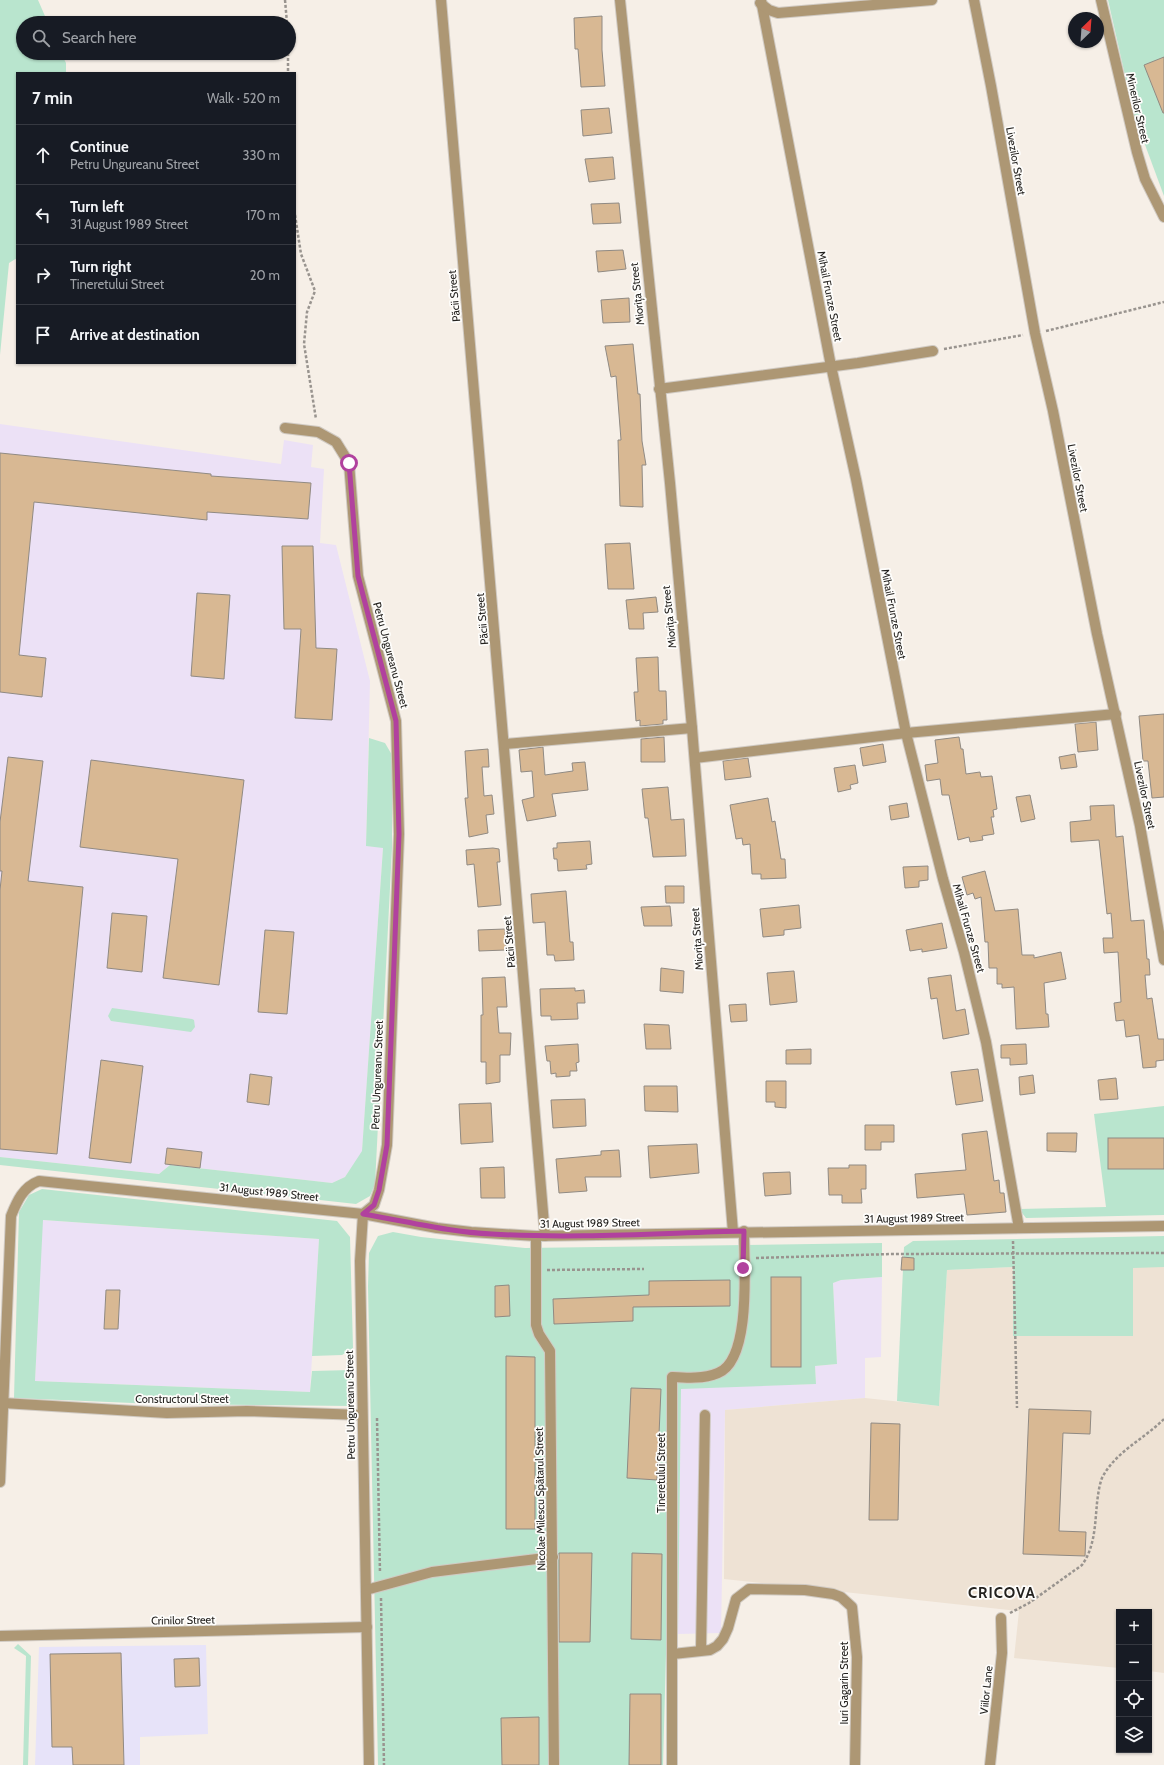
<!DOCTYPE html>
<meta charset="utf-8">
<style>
:root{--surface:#171b24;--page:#242831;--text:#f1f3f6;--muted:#9ea1a6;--line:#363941}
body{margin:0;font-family:Cabin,sans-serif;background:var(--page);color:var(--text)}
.controls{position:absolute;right:12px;bottom:12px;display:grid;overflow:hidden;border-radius:0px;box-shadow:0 1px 3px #0004}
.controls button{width:36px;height:36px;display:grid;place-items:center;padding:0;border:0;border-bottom:1px solid var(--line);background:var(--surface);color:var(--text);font:20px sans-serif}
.compass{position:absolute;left:1068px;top:12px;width:36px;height:36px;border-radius:50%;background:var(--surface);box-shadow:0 1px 3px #0004;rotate:25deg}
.stop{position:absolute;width:12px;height:12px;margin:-9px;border:3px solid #b1419e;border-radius:50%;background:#fff}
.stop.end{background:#b1419e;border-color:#fff;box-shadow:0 1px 4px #0008}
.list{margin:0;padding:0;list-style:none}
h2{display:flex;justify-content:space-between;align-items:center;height:52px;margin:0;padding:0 16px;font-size:17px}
h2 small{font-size:13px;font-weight:400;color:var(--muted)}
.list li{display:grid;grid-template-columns:26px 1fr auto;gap:12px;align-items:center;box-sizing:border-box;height:60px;padding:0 16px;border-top:1px solid var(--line)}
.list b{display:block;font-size:15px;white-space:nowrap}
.list p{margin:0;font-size:13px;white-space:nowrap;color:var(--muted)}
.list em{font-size:13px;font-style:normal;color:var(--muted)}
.icon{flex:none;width:22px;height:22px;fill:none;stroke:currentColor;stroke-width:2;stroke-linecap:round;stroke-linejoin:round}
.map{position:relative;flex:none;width:1164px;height:1765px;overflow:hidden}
.search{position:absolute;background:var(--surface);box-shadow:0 1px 3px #0004;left:16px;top:16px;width:280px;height:44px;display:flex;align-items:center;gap:10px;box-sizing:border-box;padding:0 14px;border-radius:22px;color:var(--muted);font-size:15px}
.panel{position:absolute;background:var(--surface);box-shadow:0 1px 3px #0004;left:16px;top:72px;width:280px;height:292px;border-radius:0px}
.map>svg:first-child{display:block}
.commercial{fill:#e7e3f9}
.industrial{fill:#ece1f6}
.built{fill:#eee2d4}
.green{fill:#b9e5ce}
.building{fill:#d8b893;stroke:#908a83}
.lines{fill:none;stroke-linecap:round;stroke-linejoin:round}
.minor-casing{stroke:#d0cac3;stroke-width:12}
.path{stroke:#99948f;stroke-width:2.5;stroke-dasharray:3 2;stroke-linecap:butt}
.minor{stroke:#ad9774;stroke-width:10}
.route{stroke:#b1419e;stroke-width:5}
.labels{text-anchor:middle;stroke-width:3.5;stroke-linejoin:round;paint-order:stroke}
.street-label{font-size:11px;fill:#24221f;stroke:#fefdfb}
.district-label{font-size:15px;font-weight:bold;letter-spacing:1px;fill:#24221f;stroke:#fefdfb}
</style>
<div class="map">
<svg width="1164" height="1765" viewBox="0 0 1164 1765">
<rect width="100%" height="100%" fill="#f6efe7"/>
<polygon class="commercial" points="206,1645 208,1734 140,1737 140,1765 35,1765 39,1647"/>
<g class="industrial">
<polygon points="0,424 281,464 284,440 313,445 311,467 324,469 320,543 336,545 370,681 366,846 383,847 362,1152 345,1177 332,1183 170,1165 159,1174 0,1157"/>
<polygon points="42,1220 319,1239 310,1392 35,1381"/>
<polygon points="882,1277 881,1357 865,1358 865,1398 725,1410 721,1633 678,1634 681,1388 816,1384 815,1366 837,1364 833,1283 841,1280"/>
</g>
<polygon class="built" points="1013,1267 1164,1267 1164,1673 1149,1671 1149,1612 1119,1612 1119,1668 1014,1658 1019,1611 724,1579 725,1410 865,1398 939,1406 947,1270"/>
<g class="green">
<polygon points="0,0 38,0 48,23 23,23 23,53 61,53 66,63 66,73 17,73 17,258 9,263 0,355"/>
<polygon points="1108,0 1164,0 1164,196 1134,115"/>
<polygon points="369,738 385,743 392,755 392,848 375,1184 370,1196 356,1204 0,1165 0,1157 159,1174 170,1165 332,1183 345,1177 362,1151 383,848 366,846"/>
<polygon points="112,1008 192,1019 194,1020 195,1027 191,1032 111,1021 108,1016"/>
<polygon points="1164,1106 1164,1215 1026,1218 1019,1209 1106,1207 1094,1114"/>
<polygon points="42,1189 337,1221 350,1237 353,1348 342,1355 312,1356 319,1239 43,1220 35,1381 310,1392 312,1371 352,1370 352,1406 156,1404 14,1398 19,1212 29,1195"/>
<polygon points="393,1232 421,1237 525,1248 882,1243 882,1277 841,1280 833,1283 837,1364 815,1366 816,1384 681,1389 678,1634 666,1654 663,1765 378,1765 368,1286 369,1253 378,1236"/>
<polygon points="1164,1236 1164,1267 1133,1268 1133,1336 1013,1336 1013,1267 947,1270 939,1406 897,1401 904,1247 913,1241"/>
<polygon points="18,1644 31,1656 28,1765 23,1765 26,1656 14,1648"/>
</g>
<g class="building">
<polygon points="602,16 602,50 605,86 581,87 578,49 575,49 574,18"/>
<polygon points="1164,57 1164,113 1163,113 1144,65"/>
<polygon points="609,108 612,133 583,136 581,110"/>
<polygon points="613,157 615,179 589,182 585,159"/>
<polygon points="619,203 621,223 593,224 591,204"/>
<polygon points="623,250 626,269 598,272 596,251"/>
<polygon points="629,298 630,322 603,323 601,300"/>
<polygon points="633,344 638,394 640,394 642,441 646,465 642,465 643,507 620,506 618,440 621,440 616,376 611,377 605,346"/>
<polygon points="0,453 211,474 211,476 311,483 308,519 207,512 207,520 34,502 19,655 46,658 42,697 0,692"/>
<polygon points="630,543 634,589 608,589 605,544"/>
<polygon points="282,546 313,546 316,648 337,649 332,720 295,718 301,629 284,629"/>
<polygon points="197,593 230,595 224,679 191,676"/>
<polygon points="656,597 658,612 643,613 644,629 629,629 626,600"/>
<polygon points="658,657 659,691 666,691 667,720 663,720 663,724 640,726 640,720 636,721 634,692 638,692 636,658"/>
<polygon points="1164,714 1164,797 1152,798 1148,761 1143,761 1139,716"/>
<polygon points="1096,722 1098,750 1078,752 1075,724"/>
<polygon points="664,737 665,762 641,762 641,739"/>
<polygon points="959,737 961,749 963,749 966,774 980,772 981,777 992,776 997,809 993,810 994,817 991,817 994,834 982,836 983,840 970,842 969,837 958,840 949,795 942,795 940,779 927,781 925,765 938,763 935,740"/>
<polygon points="883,744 886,762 863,766 860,748"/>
<polygon points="543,747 545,775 573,771 572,763 585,762 588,790 552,794 556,816 527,821 522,800 534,797 532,771 521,772 519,750"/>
<polygon points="488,749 489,767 482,767 484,796 492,795 494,814 486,815 488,833 469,837 465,798 468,798 465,751"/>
<polygon points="1075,754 1077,767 1061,769 1059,757"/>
<polygon points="8,757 43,761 28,881 83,887 57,1154 0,1149 0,890 2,871 0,871 0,822"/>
<polygon points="748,758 751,777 725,780 723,761"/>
<polygon points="91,760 244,780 219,985 163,978 178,859 80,847"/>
<polygon points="855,765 858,783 850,785 851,789 838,792 834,768"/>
<polygon points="668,787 671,820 684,819 686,856 653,857 648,818 645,818 642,789"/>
<polygon points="1030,795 1035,819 1021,822 1016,797"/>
<polygon points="768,798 772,822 775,821 781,859 785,859 786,878 761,879 761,874 752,874 750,844 743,845 742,838 736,839 730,805"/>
<polygon points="907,803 909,817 891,820 889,806"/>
<polygon points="1114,805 1116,837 1123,836 1131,921 1144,920 1147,959 1149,959 1150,975 1145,975 1147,999 1152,998 1158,1039 1164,1039 1164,1060 1156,1061 1156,1067 1143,1068 1139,1035 1126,1037 1124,1020 1116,1021 1114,1003 1121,1002 1118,952 1104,953 1103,938 1113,938 1111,913 1107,914 1099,840 1071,842 1070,822 1091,820 1090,806"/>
<polygon points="590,841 592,864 586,865 587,869 558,871 557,859 554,859 553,848 557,848 557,843"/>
<polygon points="493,848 499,849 500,862 497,862 501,905 478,907 474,864 467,865 466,850"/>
<polygon points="928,866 928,880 919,881 919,887 905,888 903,867"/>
<polygon points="985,871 995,911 1018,909 1022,955 1034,955 1034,958 1061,952 1066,979 1044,983 1046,1014 1048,1014 1049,1027 1016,1029 1014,987 1002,988 1002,984 997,984 997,968 989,968 988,942 985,942 981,897 975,899 973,893 967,895 962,877"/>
<polygon points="665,886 684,886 684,903 666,903"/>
<polygon points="566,891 570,942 573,942 574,960 555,961 554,955 547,955 545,922 533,923 531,894"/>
<polygon points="799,905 801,928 784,930 784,935 763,937 760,909"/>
<polygon points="670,906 672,926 644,926 641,907"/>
<polygon points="112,913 147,916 142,972 107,968"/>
<polygon points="942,923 947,948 922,952 922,949 910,951 906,930"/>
<polygon points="505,929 506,950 479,951 478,930"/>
<polygon points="265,930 294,932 287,1014 258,1012"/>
<polygon points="661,968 684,971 683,993 660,991"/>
<polygon points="794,971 797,1002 770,1005 767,973"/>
<polygon points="951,975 956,1011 965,1009 969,1034 943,1039 937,998 931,999 928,978"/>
<polygon points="505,977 507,1007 497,1007 499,1033 511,1033 510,1055 500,1055 500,1082 486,1084 486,1062 481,1062 481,1015 483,1015 482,978"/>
<polygon points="575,988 575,991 584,990 585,1003 577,1003 578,1019 551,1020 551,1016 541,1016 540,989"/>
<polygon points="746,1004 747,1021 731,1022 729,1005"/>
<polygon points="644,1024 669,1025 671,1049 646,1049"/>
<polygon points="578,1044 579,1062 576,1063 577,1071 570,1071 570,1076 556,1077 556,1073 551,1074 550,1061 547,1061 545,1046"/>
<polygon points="1026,1044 1027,1064 1010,1065 1010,1058 1001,1058 1001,1045"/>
<polygon points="811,1049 811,1064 786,1064 786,1050"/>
<polygon points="101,1060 143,1066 131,1163 89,1158"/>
<polygon points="978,1069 983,1101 956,1105 951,1072"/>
<polygon points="250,1074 272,1077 269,1105 247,1102"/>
<polygon points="1033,1075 1035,1093 1020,1095 1019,1077"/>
<polygon points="1116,1078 1118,1099 1100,1100 1098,1080"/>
<polygon points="766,1081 786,1081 786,1108 775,1107 775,1102 766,1102"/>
<polygon points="644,1086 677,1086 678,1112 645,1111"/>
<polygon points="585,1099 586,1126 553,1128 551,1100"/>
<polygon points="491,1103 493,1142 461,1144 459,1104"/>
<polygon points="865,1125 894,1125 894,1142 881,1142 881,1150 865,1150"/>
<polygon points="987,1131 994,1181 999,1180 1000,1193 1004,1193 1006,1212 967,1215 964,1194 917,1198 915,1174 966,1170 962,1134"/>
<polygon points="1047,1133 1077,1133 1076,1152 1047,1151"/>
<rect x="1108" y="1138" width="56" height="31"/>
<polygon points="697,1144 699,1173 650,1178 648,1146"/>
<polygon points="167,1148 202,1152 200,1168 165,1164"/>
<polygon points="619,1150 621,1177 585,1177 587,1191 559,1193 556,1159 601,1155 601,1151"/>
<polygon points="849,1165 866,1165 866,1189 861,1189 862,1203 842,1203 842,1195 829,1195 828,1168 849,1168"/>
<polygon points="504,1167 505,1198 481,1198 480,1168"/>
<polygon points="790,1172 791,1194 765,1196 763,1173"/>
<polygon points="902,1257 914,1258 914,1270 901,1270"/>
<rect x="771" y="1277" width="30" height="90"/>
<polygon points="730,1280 730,1306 633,1307 633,1321 554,1324 553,1299 649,1295 649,1281"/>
<polygon points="509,1285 510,1316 495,1317 495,1286"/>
<polygon points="106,1290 120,1290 118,1329 104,1329"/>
<polygon points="506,1356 535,1357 535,1529 506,1529"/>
<polygon points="631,1388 661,1389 657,1480 627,1478"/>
<polygon points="1029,1409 1091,1411 1090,1434 1063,1433 1059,1531 1086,1532 1085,1556 1023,1554"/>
<polygon points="871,1423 900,1424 898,1520 869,1520"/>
<polygon points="559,1553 592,1553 590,1642 559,1642"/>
<polygon points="632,1553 662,1554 661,1640 631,1639"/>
<polygon points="121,1653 124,1765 73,1765 72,1747 52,1747 50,1654"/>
<polygon points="199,1658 200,1686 175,1687 174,1659"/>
<polygon points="630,1694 661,1694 661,1765 629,1765"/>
<polygon points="539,1717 539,1765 502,1765 501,1718"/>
</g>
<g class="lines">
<g class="minor-casing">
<g id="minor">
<polyline points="441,0 545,1236"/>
<polyline points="620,0 670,483 692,728 733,1232"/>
<polyline points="761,0 831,366 856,479 906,733 943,879 964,952 986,1042 1019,1228"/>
<polyline points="974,0 991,86 1035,333 1053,411 1097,634 1140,826 1164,960"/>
<polyline points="1101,0 1137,152 1145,179 1164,217"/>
<polyline points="760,3 769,10 778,13 932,0"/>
<polyline points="659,389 858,363 933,351"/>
<polyline points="285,428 318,432 336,442 349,463 358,576 396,721 399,834 387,1145 379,1190 374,1205 363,1214 360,1261 369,1765"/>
<polyline points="505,744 692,728"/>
<polyline points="695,758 906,733 1116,714"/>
<polyline points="536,1236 536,1325 539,1334 550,1351 554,1765"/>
<polyline points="3,1403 167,1413 247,1411 362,1415"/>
<path d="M 0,1482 L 11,1216 C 17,1201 23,1187 39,1181 L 363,1214 L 437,1228 L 471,1232 L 536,1236 L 1164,1226"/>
<polyline points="366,1590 432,1572 553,1557"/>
<polyline points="0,1636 367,1627"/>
<polyline points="701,1650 705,1415"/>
<polyline points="673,1654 710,1650 717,1646 723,1639 728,1628 736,1599 749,1589 805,1590 833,1594 841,1597 852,1607 857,1657 855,1765"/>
<path d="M 672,1765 L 672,1377 C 688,1378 703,1379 718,1373 C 752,1360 744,1263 744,1231"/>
<polyline points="990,1765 1002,1653 1001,1618"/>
</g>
</g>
<g class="path">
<polyline points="285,0 287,23"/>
<polyline points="288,53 288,73"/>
<polyline points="295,215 301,254 315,291 307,312 304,344 316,419"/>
<polyline points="1046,331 1164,302"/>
<polyline points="944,349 1023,335"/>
<polyline points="1013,1241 1017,1408"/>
<polyline points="756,1258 892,1254 1164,1253"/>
<polyline points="547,1270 644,1269"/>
<polyline points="377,1418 380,1573"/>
<polyline points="381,1598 384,1765"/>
<path d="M 1010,1613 L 1029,1603 L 1082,1565 C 1095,1547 1095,1524 1097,1503 C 1098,1495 1099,1486 1102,1478 C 1115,1452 1144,1439 1164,1419"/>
</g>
<use href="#minor" class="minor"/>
</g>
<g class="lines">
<path class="route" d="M 349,463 L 358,576 L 396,721 L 399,834 L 387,1145 L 379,1190 L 374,1205 L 363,1214 C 406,1221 448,1232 492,1234 C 576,1239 660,1233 744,1231 L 743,1268"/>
</g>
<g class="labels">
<g class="street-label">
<text transform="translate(1138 108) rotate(77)" y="4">Minerilor Street</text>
<text transform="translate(1016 161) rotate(80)" y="4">Livezilor Street</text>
<text transform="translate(637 294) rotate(-96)" y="4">Miorița Street</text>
<text transform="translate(454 296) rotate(-95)" y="4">Păcii Street</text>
<text transform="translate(830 296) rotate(79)" y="4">Mihail Frunze Street</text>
<text transform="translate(1078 478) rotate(79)" y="4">Livezilor Street</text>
<text transform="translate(894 614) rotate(79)" y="4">Mihail Frunze Street</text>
<text transform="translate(669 617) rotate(-96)" y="4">Miorița Street</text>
<text transform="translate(482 619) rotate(-95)" y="4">Păcii Street</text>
<text transform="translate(391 655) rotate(75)" y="4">Petru Ungureanu Street</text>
<text transform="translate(1145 795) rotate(78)" y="4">Livezilor Street</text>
<text transform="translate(969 928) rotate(74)" y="4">Mihail Frunze Street</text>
<text transform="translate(697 939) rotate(-94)" y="4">Miorița Street</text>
<text transform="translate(509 942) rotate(-95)" y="4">Păcii Street</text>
<text transform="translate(377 1075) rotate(-88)" y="4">Petru Ungureanu Street</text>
<text transform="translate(269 1192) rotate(6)" y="4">31 August 1989 Street</text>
<text transform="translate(914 1218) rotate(-1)" y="4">31 August 1989 Street</text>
<text transform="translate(590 1223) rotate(-1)" y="4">31 August 1989 Street</text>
<text x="182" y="1403">Constructorul Street</text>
<text transform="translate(350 1405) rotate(-91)" y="4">Petru Ungureanu Street</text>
<text transform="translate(661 1473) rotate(-90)" y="4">Tineretului Street</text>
<text transform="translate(540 1499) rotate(-91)" y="4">Nicolae Milescu Spătarul Street</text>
<text transform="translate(183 1620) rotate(-1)" y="4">Crinilor Street</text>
<text transform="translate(844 1683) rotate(-90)" y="4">Iuri Gagarin Street</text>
<text transform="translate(986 1690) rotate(-84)" y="4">Viilor Lane</text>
</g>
<g class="district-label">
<text x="1002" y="1598">CRICOVA</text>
</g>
</g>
</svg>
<div class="controls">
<button>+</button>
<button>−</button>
<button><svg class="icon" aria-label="locate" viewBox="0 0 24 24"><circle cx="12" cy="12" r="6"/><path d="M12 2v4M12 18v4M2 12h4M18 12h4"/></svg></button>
<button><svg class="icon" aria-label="layers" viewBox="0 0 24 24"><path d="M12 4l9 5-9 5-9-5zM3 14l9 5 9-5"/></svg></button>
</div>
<svg class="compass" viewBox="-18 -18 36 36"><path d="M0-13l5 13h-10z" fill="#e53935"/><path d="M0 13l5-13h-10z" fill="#9ea1a6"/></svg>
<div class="stop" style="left:349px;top:463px"></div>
<div class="stop end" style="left:743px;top:1268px"></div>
<div class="search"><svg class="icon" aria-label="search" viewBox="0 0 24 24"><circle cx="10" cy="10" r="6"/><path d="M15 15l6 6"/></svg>Search here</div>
<section class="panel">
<h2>7 min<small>Walk · 520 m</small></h2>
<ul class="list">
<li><svg class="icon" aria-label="ahead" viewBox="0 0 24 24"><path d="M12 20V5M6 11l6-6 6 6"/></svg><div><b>Continue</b><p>Petru Ungureanu Street</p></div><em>330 m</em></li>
<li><svg class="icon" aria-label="left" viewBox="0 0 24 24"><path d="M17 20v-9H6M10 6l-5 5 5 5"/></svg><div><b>Turn left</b><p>31 August 1989 Street</p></div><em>170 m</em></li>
<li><svg class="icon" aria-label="right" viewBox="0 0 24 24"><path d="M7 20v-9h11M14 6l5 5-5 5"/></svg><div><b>Turn right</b><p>Tineretului Street</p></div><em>20 m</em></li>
<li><svg class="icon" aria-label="arrive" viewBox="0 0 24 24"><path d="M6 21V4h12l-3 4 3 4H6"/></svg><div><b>Arrive at destination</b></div></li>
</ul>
</section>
</div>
